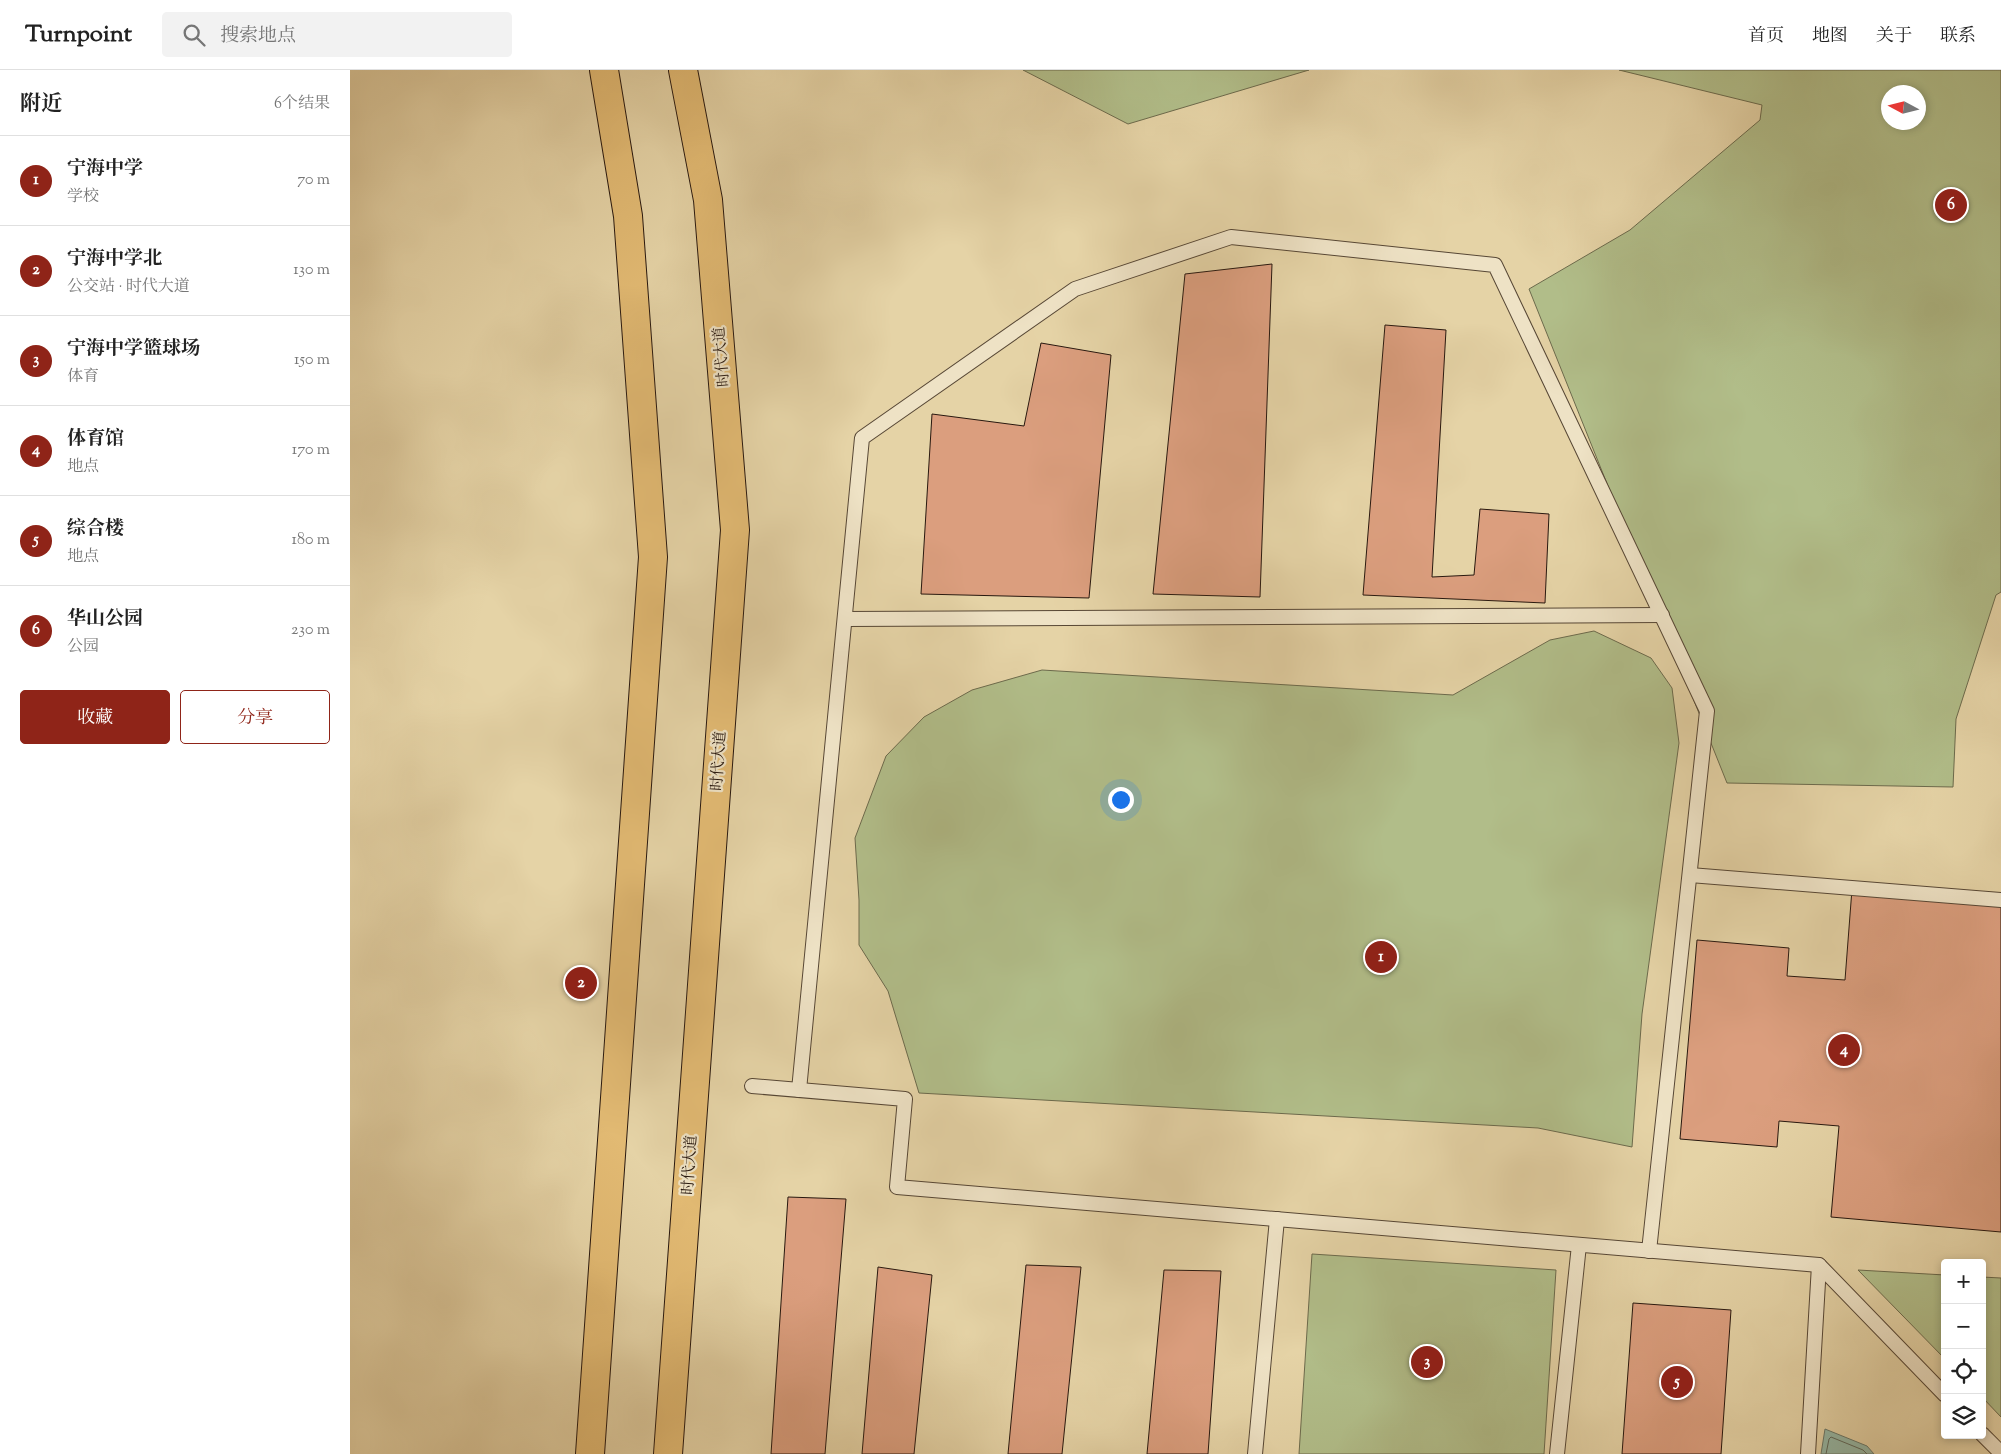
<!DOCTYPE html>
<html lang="zh">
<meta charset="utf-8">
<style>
:root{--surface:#fff;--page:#f2f2f2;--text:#222;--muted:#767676;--line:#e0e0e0;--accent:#8f2418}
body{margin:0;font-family:"Sorts Mill Goudy","Noto Serif SC",serif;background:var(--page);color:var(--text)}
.controls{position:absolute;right:15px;bottom:15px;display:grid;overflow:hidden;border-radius:5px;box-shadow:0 2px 8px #0003}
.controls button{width:45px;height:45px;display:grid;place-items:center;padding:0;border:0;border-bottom:1px solid var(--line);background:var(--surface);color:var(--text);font:25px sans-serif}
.compass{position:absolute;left:1531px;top:15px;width:45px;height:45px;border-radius:50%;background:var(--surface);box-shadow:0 2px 8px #0003;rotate:277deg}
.you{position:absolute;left:770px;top:729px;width:18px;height:18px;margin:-12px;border:4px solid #fff;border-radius:50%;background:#1a73e8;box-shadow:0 0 0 8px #1a73e833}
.badge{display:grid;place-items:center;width:32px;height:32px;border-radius:50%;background:var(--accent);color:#fff;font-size:16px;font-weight:700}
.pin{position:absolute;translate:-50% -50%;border:2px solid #fff;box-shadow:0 1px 5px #0006}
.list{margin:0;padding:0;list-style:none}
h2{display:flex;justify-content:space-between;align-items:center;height:65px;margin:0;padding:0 20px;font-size:21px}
h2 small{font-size:16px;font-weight:400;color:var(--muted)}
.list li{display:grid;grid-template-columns:32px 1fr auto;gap:15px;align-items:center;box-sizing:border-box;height:90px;padding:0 20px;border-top:1px solid var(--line)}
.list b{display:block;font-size:19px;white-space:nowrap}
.list p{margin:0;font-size:16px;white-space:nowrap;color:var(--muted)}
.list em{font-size:16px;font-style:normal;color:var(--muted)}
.actions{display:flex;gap:10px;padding:15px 20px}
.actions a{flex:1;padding:11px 0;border:1px solid var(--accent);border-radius:5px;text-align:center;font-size:18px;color:var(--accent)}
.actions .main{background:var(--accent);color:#fff}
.icon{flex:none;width:28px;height:28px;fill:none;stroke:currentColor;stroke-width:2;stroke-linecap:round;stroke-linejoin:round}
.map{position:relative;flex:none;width:1651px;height:1384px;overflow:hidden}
header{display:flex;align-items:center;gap:30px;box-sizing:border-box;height:70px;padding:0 25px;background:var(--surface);border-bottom:1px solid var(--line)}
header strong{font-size:24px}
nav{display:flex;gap:28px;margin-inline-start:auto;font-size:18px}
.search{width:350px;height:45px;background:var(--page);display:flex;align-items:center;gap:12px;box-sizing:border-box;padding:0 18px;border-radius:5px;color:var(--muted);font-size:19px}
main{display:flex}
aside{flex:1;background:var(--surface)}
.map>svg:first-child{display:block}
.green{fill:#b1bd89;stroke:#6c6a4c;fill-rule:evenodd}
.water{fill:#96b8a6;stroke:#6a786a}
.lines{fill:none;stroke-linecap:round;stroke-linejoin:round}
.shore{stroke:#5f685a;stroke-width:1}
.building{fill:#db9e7e;stroke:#28180f}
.service-casing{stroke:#574735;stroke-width:16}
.primary-casing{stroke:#28180f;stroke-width:30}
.service{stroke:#eee2c5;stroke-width:14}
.primary{stroke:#e2ba73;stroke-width:28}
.labels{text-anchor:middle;stroke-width:4.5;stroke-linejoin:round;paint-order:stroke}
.street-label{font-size:15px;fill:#28180f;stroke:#eee2c5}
</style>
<header>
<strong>Turnpoint</strong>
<div class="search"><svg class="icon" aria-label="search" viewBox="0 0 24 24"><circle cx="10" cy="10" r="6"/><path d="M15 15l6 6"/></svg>搜索地点</div>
<nav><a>首页</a><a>地图</a><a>关于</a><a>联系</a></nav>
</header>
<main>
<aside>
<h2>附近<small>6个结果</small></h2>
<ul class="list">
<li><span class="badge">1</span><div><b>宁海中学</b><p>学校</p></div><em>70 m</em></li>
<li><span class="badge">2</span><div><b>宁海中学北</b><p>公交站 · 时代大道</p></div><em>130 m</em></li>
<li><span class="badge">3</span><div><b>宁海中学篮球场</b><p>体育</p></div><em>150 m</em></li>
<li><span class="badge">4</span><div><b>体育馆</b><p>地点</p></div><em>170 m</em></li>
<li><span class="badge">5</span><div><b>综合楼</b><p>地点</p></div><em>180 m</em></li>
<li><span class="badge">6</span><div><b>华山公园</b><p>公园</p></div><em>230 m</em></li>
</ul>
<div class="actions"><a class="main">收藏</a><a>分享</a></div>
</aside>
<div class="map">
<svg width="1651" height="1384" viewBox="0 0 1651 1384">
<rect width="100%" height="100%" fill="#e5d3a6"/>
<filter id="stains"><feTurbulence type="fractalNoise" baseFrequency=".004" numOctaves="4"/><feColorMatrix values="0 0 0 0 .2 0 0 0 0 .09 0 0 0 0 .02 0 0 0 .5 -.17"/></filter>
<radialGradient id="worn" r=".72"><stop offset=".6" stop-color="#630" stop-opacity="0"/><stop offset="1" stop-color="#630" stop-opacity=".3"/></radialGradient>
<g class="green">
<polygon points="673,0 959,0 778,54"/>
<path d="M 1269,0 L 1651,0 L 1651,522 L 1646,525 L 1606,649 L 1603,717 L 1377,713 L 1179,219 L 1280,160 L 1410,50 L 1412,35 ZM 1538,22 L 1568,22 L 1568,52 L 1538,52 Z"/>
<polygon points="1244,561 1301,588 1322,618 1329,673 1292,944 1282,1077 1188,1058 569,1023 538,921 509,875 509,830 505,768 536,686 574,647 622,620 692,600 1103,625 1200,570"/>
<polygon points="962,1184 1206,1200 1194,1384 949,1384"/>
<polygon points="1508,1200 1595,1205 1595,1289"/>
<polygon points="1632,1207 1651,1208 1651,1347 1632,1327"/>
</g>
<polygon class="water" points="1475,1359 1517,1376 1524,1384 1471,1384"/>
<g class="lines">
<polyline class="shore" points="1476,1384 1479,1369 1481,1367 1513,1380 1517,1384"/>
</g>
<g class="building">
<polygon points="922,194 910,527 803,524 835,204"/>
<polygon points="1035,255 1096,260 1082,507 1124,505 1130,439 1199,444 1195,533 1013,525"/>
<polygon points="691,273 761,285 739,528 571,524 582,344 674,356"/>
<polygon points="1502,819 1651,831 1651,1162 1481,1147 1489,1056 1429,1051 1427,1077 1330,1069 1347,870 1439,878 1437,906 1495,910"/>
<polygon points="438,1127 496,1129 475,1384 421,1384"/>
<polygon points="676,1195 731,1197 712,1384 658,1384"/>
<polygon points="528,1197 582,1205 564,1384 512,1384"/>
<polygon points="814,1200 871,1201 858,1384 797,1384"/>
<polygon points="1283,1233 1381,1240 1371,1384 1272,1384"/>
</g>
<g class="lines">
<g class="service-casing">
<g id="service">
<polyline points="495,549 1312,545"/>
<polyline points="1340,805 1651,830"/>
<polyline points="402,1016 555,1029 547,1117 1469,1195 1595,1325"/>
<polyline points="449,1020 512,368 725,219 881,167 1145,195 1357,641 1299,1181"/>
<polyline points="1632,1364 1651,1383"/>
<polyline points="905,1384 927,1149"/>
<polyline points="1207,1384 1229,1175"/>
<polyline points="1458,1384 1469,1195"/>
</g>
</g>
<g class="primary-casing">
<g id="primary">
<polyline points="240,1384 303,487 278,146 254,0"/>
<polyline points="318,1384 385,460 358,130 333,0"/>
</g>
</g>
<use href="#service" class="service"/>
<use href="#primary" class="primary"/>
</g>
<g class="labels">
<g class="street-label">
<text transform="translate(371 287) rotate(-95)" y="5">时代大道</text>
<text transform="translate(368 691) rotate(-86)" y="5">时代大道</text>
<text transform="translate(339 1095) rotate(-86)" y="5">时代大道</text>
</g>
</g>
<rect width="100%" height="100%" filter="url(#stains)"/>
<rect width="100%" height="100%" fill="url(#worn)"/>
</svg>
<div class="controls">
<button>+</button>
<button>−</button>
<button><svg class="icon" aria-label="locate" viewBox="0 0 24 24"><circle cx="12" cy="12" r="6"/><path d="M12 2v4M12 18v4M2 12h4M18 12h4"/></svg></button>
<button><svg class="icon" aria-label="layers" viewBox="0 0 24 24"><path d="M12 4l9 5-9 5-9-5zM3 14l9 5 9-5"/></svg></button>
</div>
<svg class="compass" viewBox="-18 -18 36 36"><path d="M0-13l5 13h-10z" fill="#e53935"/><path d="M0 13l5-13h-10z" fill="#767676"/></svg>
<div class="you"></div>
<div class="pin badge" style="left:1031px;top:887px">1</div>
<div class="pin badge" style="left:231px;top:913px">2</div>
<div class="pin badge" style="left:1077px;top:1292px">3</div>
<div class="pin badge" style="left:1494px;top:980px">4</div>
<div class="pin badge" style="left:1327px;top:1312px">5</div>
<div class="pin badge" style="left:1601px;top:135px">6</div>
</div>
</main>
